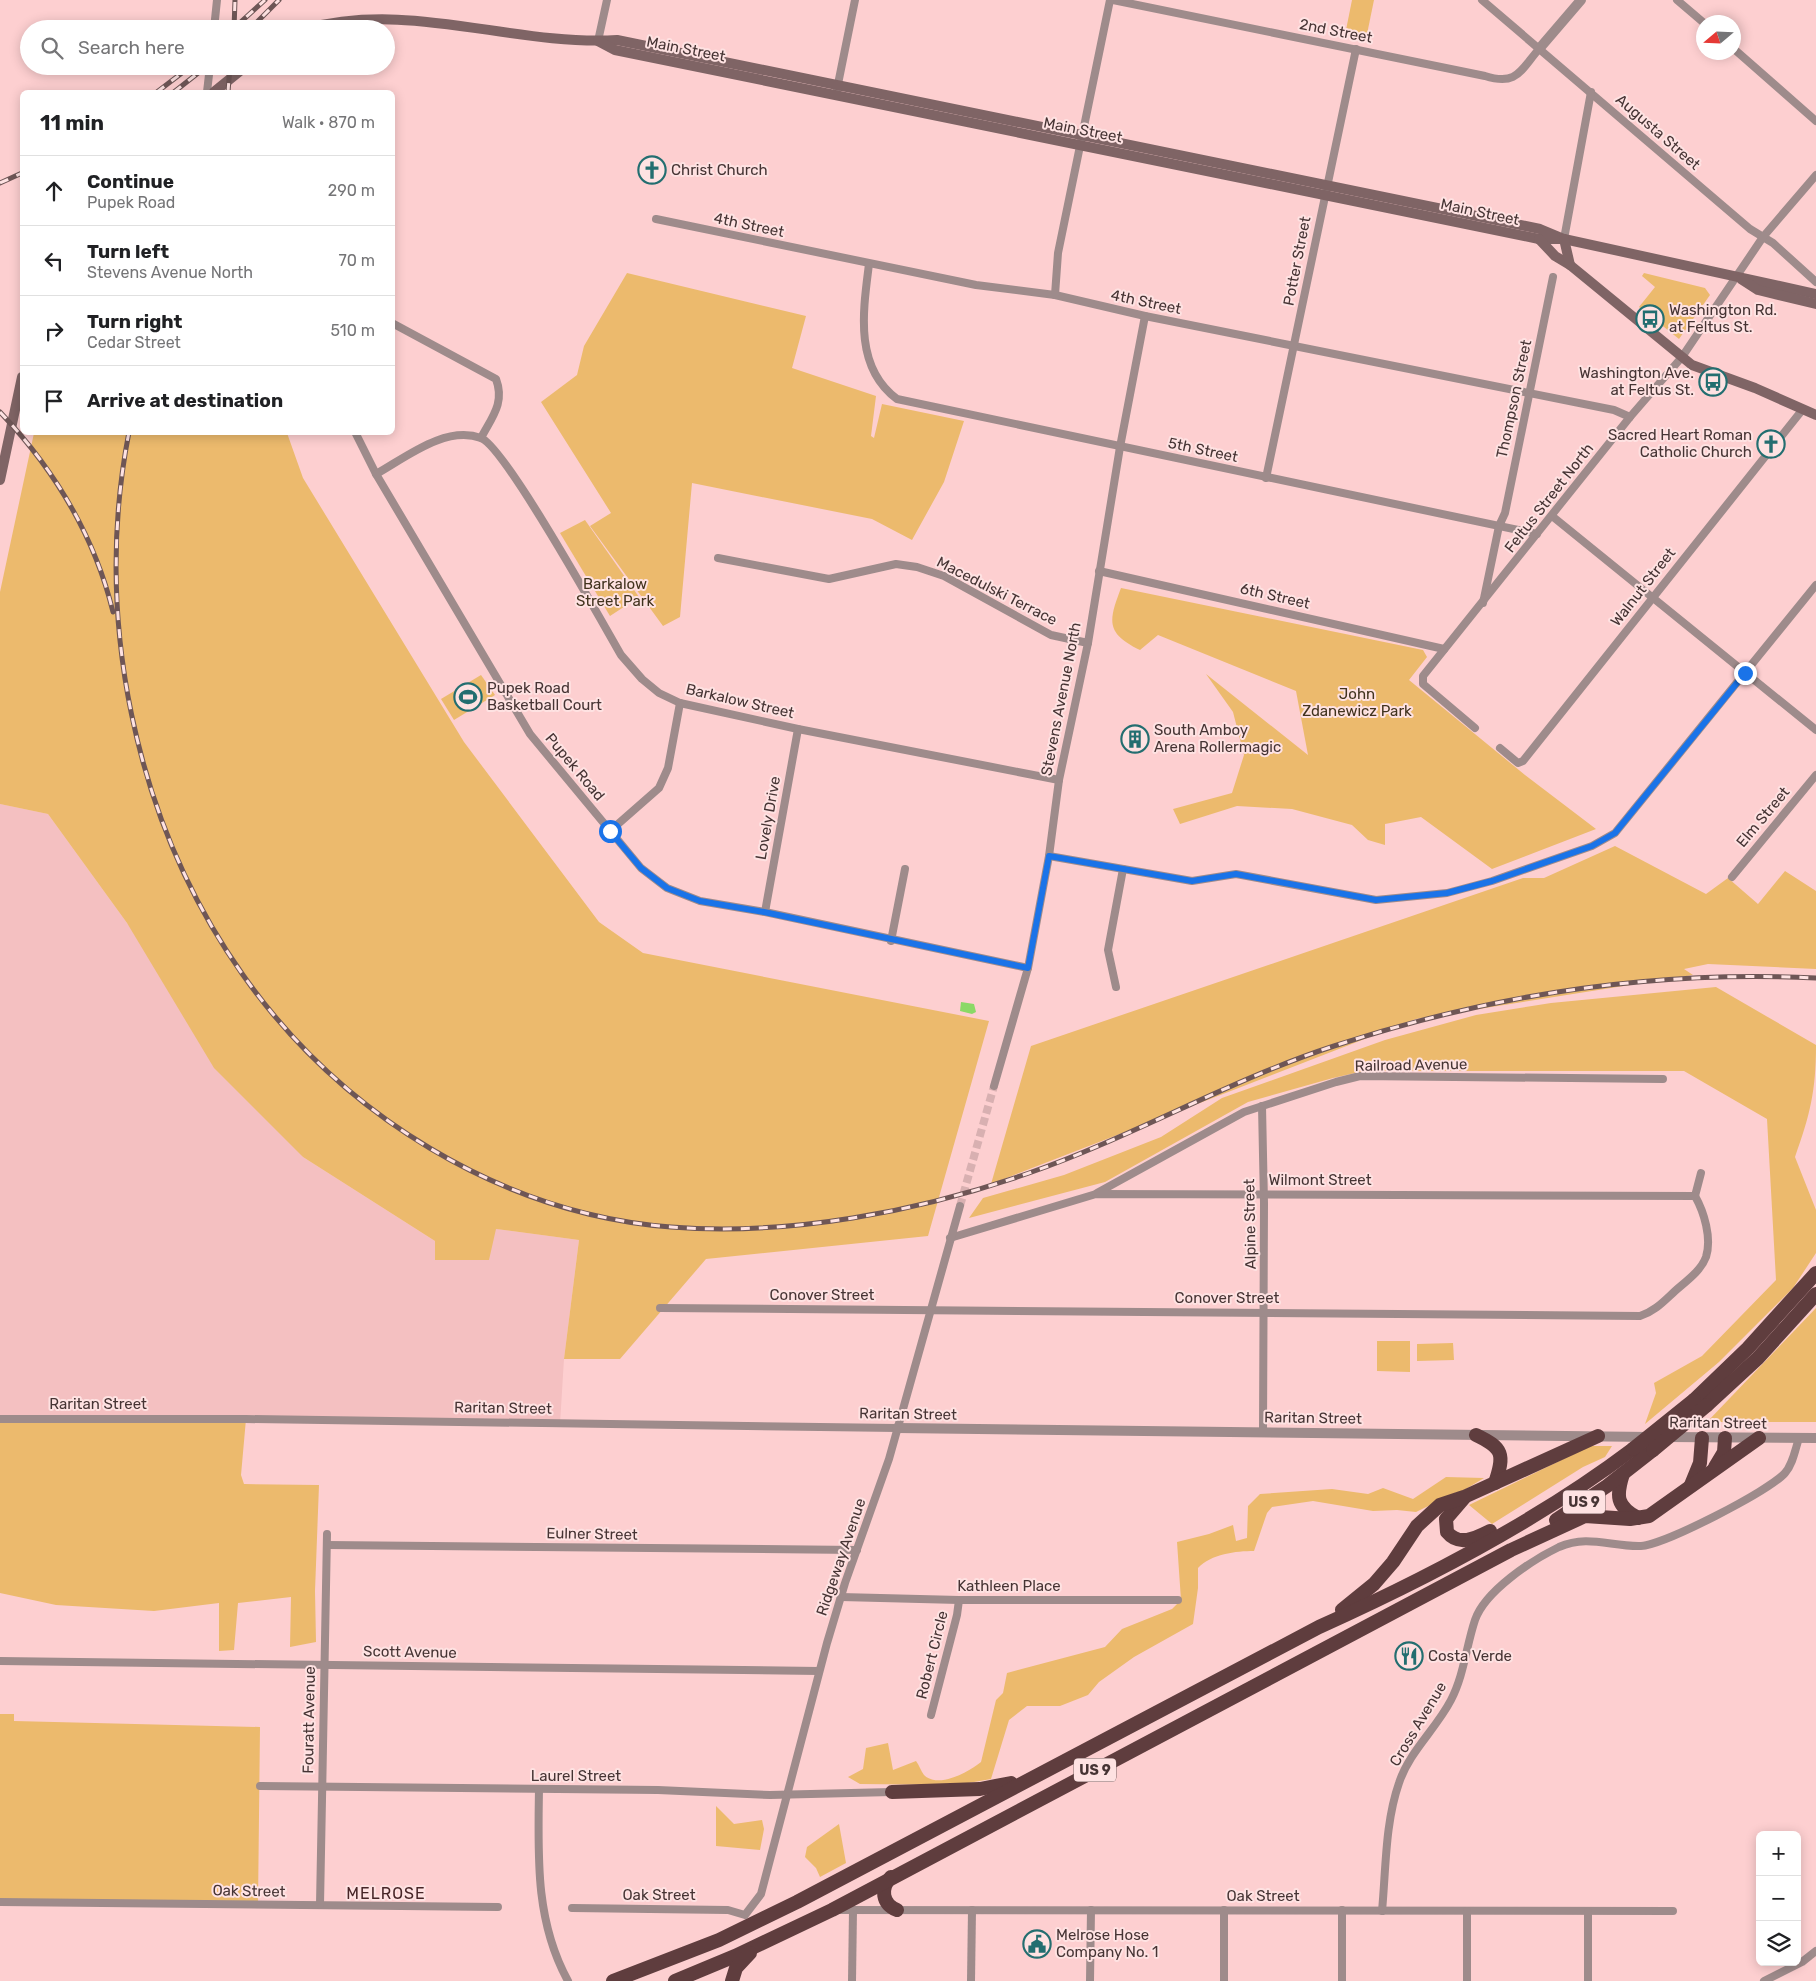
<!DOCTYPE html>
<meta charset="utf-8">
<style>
:root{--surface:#fff;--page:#f6f6f6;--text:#202124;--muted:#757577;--line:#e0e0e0}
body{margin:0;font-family:Rubik,sans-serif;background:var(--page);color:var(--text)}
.controls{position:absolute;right:15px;bottom:15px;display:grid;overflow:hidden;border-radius:8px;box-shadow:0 2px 12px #0003}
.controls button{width:45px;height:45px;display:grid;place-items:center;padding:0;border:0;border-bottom:1px solid var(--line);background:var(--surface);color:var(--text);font:25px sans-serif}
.compass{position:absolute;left:1696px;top:15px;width:45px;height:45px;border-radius:50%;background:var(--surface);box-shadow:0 2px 12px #0003;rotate:251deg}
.stop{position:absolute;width:15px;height:15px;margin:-11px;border:4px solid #1a73e8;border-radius:50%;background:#fff}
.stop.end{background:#1a73e8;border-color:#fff;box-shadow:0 1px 5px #0008}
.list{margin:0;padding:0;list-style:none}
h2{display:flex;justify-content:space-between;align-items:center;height:65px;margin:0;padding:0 20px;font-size:21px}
h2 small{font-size:16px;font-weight:400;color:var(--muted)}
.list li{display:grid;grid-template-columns:32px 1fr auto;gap:15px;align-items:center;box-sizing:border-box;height:70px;padding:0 20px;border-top:1px solid var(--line)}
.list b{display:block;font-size:19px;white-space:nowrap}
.list p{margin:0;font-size:16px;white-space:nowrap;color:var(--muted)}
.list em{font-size:16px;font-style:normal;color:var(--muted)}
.icon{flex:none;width:28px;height:28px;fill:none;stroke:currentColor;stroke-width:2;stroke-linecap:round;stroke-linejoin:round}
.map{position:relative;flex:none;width:1816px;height:1981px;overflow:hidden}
.search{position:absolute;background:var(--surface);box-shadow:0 2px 12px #0003;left:20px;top:20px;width:375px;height:55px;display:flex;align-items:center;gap:12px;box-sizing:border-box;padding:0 18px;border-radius:28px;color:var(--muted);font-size:19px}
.panel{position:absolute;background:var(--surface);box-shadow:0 2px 12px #0003;left:20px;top:90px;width:375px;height:345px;border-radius:8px}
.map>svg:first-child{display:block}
.built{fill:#f4c0c1}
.green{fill:#ecba6d}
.water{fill:#8ad966}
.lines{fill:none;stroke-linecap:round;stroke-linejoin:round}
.minor-tunnel{stroke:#d8b0b1;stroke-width:8;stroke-dasharray:8 4;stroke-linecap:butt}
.minor{stroke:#9e8b8b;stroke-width:8}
.tertiary{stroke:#9e8b8b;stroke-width:10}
.secondary{stroke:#7f6465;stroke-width:10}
.trunk{stroke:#5f3d3e;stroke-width:14}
.rail-casing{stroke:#6e5656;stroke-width:5}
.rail{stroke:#fee2e2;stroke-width:3;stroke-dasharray:9;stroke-linecap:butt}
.trunk-bridge{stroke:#5f3d3e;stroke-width:14}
.route{stroke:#1a73e8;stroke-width:6}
.labels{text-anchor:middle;stroke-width:4;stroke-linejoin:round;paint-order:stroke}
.shield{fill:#fee2e2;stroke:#7d6868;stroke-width:1}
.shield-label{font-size:14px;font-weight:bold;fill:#463434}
.street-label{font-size:15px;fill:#463434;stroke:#fee2e2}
.poi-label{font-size:15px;fill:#463434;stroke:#fee2e2;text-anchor:start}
.park-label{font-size:15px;fill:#42331e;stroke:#fee2e2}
.neighbourhood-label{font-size:16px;letter-spacing:1px;fill:#472527;stroke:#fee2e2}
</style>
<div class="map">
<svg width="1816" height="1981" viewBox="0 0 1816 1981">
<rect width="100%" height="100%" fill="#fdcfd0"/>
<polygon class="built" points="0,804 48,814 127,923 303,1157 435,1241 496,1229 579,1240 564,1359 560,1424 0,1419"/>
<g class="green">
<polygon points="1352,0 1374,0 1366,39 1345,35"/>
<polygon points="627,273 806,316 792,368 876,396 871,436 874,438 882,404 964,421 944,482 912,540 872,519 692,483 680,617 663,626 590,526 611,513 541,402 577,375 584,346"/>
<polygon points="1644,273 1705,288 1710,295 1679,339 1639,307 1655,287 1642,276"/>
<polygon points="34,433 287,433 303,478 464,742 599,922 643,953 989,1021 928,1236 706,1259 620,1359 564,1359 579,1240 496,1229 489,1260 435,1260 435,1241 303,1157 214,1068 127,923 48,814 0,804 0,592"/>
<polygon points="585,520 639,597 610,616 560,533"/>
<path d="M 1121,588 L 1423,650 L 1427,657 L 1409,680 L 1525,775 L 1596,829 L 1492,869 L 1421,817 L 1385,824 L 1385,845 L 1368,840 L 1352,825 L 1292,809 L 1237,806 L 1180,824 L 1173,809 L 1232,793 L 1244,755 L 1233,712 L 1206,674 L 1308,755 L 1296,691 L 1158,635 L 1140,650 C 1106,633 1108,622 1121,588 Z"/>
<polygon points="481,675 495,695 454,720 441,699"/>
<polygon points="1615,846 1706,894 1728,878 1758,904 1785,871 1816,891 1816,969 1708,964 1684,969 1693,975 1416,1019 991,1184 1031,1046 1523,878 1544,878"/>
<path d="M 1716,987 L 1816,1045 C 1816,1091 1810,1115 1795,1157 L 1816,1210 L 1816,1253 L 1793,1288 L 1719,1362 L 1645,1424 L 1656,1393 L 1654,1383 L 1702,1356 L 1776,1280 L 1767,1119 L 1684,1071 L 1364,1071 L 1333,1078 L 1248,1102 L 1105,1182 L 969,1218 L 983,1198 L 1064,1175 L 1161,1137 L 1222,1098 L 1385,1040 L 1476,1015 L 1551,1003 Z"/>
<polygon points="1816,1308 1816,1422 1707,1422"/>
<polygon points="1377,1341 1410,1341 1410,1372 1377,1371"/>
<polygon points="1453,1343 1454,1360 1417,1361 1417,1344"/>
<polygon points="0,1419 246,1419 241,1475 244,1484 319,1485 315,1591 316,1642 290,1647 291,1597 238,1603 234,1650 219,1651 219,1603 154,1611 56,1605 0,1593"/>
<polygon points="1590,1446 1612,1446 1605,1457 1583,1467 1492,1524 1469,1505"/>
<path d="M 1446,1477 L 1484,1478 L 1461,1492 L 1457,1492 L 1416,1512 L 1397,1510 L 1373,1511 L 1313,1501 L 1272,1507 L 1267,1513 L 1254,1551 C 1236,1551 1211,1554 1198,1568 L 1198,1588 L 1193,1624 L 1134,1657 L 1099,1682 L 1088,1695 L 1060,1706 L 1027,1706 L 1009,1720 L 991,1779 L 957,1785 L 860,1784 L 848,1777 L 863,1769 L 866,1748 L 888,1743 L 893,1770 L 916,1761 C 919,1765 921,1771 924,1775 C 938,1789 969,1772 981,1762 L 996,1700 L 1003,1693 L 1007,1673 L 1105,1647 L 1122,1629 L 1172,1609 L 1181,1600 L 1177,1542 L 1209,1534 L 1233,1525 L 1236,1541 L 1247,1538 L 1248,1506 L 1260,1494 L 1332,1489 L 1368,1494 L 1383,1488 L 1413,1499 Z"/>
<polygon points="0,1714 14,1714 14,1721 260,1727 258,1905 0,1902"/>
<polygon points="716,1806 734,1824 762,1820 764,1829 760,1850 716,1846"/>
<polygon points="839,1824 846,1863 820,1877 816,1868 805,1857 807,1847"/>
</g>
<polygon class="water" points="961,1002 974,1004 976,1012 972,1014 960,1011"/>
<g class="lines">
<polyline class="minor-tunnel" points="960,1206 994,1086"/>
<g class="minor">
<path d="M 1113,0 L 1485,76 C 1517,86 1520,71 1539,49"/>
<polyline points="1482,0 1750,229 1773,243 1816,282"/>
<polyline points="1677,0 1704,23"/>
<polyline points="214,29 217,0"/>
<polyline points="598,41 607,0"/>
<polyline points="1734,49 1816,121"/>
<polyline points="837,89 855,0"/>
<polyline points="207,92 210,66"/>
<polyline points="656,219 976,285 1055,295 1145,316 1614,410 1630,417"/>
<polyline points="1564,239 1591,92"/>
<path d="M 869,264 C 863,311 854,367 897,399 L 1537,534"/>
<polyline points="1055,295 1058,253 1110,0"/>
<path d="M 392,323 L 496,379 C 505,403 492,417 481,438"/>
<polyline points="355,432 376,474 530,734 641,868 667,888 700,901 765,912 1028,968"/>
<path d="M 376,474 C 405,458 445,425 481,438 C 505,447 602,622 621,655 L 642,679 L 659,693 L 680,703 L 798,729 L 1059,780"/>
<polyline points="1266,478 1356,49"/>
<polyline points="1552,516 1816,730"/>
<polyline points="718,558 829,579 896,564 917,567 944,576 1051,635 1088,643"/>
<polyline points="1099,571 1444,649"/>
<polyline points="1483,603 1499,526 1505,513 1553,277"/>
<polyline points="1475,728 1423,684 1423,676 1630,417 1682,357 1763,237 1816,175"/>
<polyline points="1500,748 1518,763 1523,761 1803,409"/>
<polyline points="610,831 659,788 668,768 680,703"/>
<polyline points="1049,856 1192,881 1236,874 1376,900 1447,893 1492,881 1592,846 1615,833 1816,585"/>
<polyline points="1732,877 1816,775"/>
<polyline points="765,912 798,729"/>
<polyline points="891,941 905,869"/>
<polyline points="1116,987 1108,950 1123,869"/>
<polyline points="994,1086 1028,968 1049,856 1059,780 1088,643 1120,447 1145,316"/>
<polyline points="1262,1106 1264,1203 1263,1432"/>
<polyline points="1097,1193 1244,1112 1336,1082 1360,1076 1663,1079"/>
<polyline points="1695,1196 1701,1173"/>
<polyline points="950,1238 1096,1194 1695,1196"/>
<path d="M 660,1308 L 1640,1316 C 1655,1311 1663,1302 1675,1291 C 1685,1282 1701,1271 1706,1257 C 1712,1238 1704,1212 1695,1196"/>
<polyline points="0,1419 246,1419 897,1428"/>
<polyline points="327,1545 857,1550"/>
<polyline points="841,1597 959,1600 1178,1600"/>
<polyline points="0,1661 819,1671"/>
<polyline points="931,1715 957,1615 959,1600"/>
<polyline points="260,1786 658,1790 770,1795 892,1792"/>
<path d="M 539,1789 C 538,1856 535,1921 568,1981"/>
<polyline points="0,1902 498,1907"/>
<polyline points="320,1905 327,1534"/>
<polyline points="572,1908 728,1910 745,1915 761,1894 827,1643 845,1583 889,1459 960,1206"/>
<polyline points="837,1910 1673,1911"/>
<path d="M 1382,1911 C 1386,1869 1385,1823 1399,1783 C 1409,1752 1436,1729 1451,1700 C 1464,1675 1466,1647 1475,1620 C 1485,1591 1532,1560 1559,1547 C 1588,1534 1611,1547 1641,1546 C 1664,1545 1769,1491 1785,1473 C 1793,1464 1795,1450 1799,1438"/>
<polyline points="1588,1912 1588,1981"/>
<polyline points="852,1981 853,1910"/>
<polyline points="971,1981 972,1910"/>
<polyline points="1090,1981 1091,1910"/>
<polyline points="1224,1981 1224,1910"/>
<polyline points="1342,1981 1342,1910"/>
<polyline points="1467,1981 1467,1911"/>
<polyline points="1764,1981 1802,1962 1816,1951"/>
</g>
<g class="tertiary">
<polyline points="1539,49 1581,0"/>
<polyline points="897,1428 1650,1437"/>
<polyline points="1667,1437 1816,1438"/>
</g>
<g class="secondary">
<path d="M 305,29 C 411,0 511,46 617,40 L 1540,229 L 1564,239 L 1816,294"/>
<polyline points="598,41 615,50 1539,239 1560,239"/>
<polyline points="214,92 246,66"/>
<polyline points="1539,239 1555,256 1570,265 1692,365 1755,388 1816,415"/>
<polyline points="1564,239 1570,265"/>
<polyline points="1741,279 1758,290 1816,304"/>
<polyline points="0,480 22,377"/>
</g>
<g class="trunk">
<polyline points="1694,1400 1748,1348 1816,1273"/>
<polyline points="1707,1405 1758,1358 1816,1294"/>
<path d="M 1476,1435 C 1503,1448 1505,1454 1495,1483"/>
<polyline points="1715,1467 1724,1452 1725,1438"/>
<path d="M 1623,1474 C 1616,1496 1616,1506 1638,1518"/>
<polyline points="1691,1485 1700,1463 1702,1438"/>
<path d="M 1464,1498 L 1446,1519 L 1447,1532 C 1459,1547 1476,1538 1490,1531"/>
<polyline points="1556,1520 1607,1486 1653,1450"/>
<polyline points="1342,1610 1374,1584 1393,1562 1417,1526 1440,1505 1464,1497 1598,1436"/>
<polyline points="892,1792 980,1789 1011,1783"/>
<path d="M 891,1877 C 880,1888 882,1904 897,1910"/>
<path d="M 613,1981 L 719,1940 L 797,1902 L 1319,1627 C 1426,1579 1539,1520 1633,1449"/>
<polyline points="675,1981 735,1956 832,1910 1511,1550 1585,1516 1630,1519 1649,1516 1759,1438"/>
<polyline points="732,1981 736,1968 750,1953"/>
</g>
<g class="rail-casing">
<g id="rail">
<polyline points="233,29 265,0"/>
<polyline points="234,29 235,0"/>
<polyline points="250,29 279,0"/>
<polyline points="157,92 191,66"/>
<polyline points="174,92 207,66"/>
<polyline points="228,92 230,66"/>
<polyline points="0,183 22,173"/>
<path d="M 0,412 C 54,469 94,534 113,612"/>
<path d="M 129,432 C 93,616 134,821 243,975 C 341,1114 501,1214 671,1227 C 790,1236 917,1212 1029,1173 C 1133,1137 1229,1080 1334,1046 C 1490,995 1651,970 1816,978"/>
</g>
</g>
<use href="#rail" class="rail"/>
<g class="trunk-bridge">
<polyline points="1633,1449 1694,1400"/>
<polyline points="1653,1450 1707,1405"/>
</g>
</g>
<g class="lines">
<polyline class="route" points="610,831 641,868 667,888 700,901 764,912 1028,968 1049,856 1192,881 1236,874 1376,900 1447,893 1492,881 1592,846 1615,833 1745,673"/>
</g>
<defs>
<g id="church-ring" transform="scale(1.4375)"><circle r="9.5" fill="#fee2e2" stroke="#236e70" stroke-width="1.5"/><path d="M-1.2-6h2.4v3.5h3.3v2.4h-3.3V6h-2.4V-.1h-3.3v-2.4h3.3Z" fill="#236e70"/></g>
<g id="bus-ring" transform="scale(1.4375)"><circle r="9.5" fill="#fee2e2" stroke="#236e70" stroke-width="1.5"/><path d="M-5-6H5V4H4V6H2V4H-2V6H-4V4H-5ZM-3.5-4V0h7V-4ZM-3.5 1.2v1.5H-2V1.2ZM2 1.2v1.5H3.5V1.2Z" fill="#236e70"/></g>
<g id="stadium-ring" transform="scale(1.4375)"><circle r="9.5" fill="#fee2e2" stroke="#236e70" stroke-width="1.5"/><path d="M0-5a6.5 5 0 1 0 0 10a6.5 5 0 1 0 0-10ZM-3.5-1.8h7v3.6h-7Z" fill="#236e70"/></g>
<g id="building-ring" transform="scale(1.4375)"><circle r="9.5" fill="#fee2e2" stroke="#236e70" stroke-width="1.5"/><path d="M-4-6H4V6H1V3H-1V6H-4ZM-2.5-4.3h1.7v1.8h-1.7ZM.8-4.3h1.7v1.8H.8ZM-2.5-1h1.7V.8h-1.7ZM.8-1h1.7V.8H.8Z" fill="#236e70"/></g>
<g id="restaurant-ring" transform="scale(1.4375)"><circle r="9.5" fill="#fee2e2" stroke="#236e70" stroke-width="1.5"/><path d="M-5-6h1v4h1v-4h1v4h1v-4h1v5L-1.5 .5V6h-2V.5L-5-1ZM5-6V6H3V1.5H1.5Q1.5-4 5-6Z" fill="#236e70"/></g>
<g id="civic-ring" transform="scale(1.4375)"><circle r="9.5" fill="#fee2e2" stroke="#236e70" stroke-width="1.5"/><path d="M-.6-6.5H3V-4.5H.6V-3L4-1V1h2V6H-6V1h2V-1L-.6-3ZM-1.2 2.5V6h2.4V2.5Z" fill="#236e70"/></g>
</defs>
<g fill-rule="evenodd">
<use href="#church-ring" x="652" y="170"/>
<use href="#bus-ring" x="1650" y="319"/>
<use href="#bus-ring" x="1713" y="382"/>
<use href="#church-ring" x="1771" y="444"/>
<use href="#stadium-ring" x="468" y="697"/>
<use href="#building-ring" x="1135" y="739"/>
<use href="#restaurant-ring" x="1409" y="1656"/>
<use href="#civic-ring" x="1037" y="1944"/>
</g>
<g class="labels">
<g class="shield">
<rect x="1563" y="1490.5" width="42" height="23" rx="4"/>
<rect x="1074" y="1758.5" width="42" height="23" rx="4"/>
</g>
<g class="shield-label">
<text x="1584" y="1507">US 9</text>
<text x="1095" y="1775">US 9</text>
</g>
<g class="street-label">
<text transform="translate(1336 31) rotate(11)" y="5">2nd Street</text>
<text transform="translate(686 49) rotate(11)" y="5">Main Street</text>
<text transform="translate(1083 130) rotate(11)" y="5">Main Street</text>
<text transform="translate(1658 132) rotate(41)" y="5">Augusta Street</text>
<text transform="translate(1480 212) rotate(12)" y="5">Main Street</text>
<text transform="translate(749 225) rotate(12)" y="5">4th Street</text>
<text transform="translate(1297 261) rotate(-79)" y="5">Potter Street</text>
<text transform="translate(1146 302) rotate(12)" y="5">4th Street</text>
<text transform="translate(1514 399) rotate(-78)" y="5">Thompson Street</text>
<text transform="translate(1203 450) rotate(12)" y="5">5th Street</text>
<text transform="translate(1549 498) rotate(-52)" y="5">Feltus Street North</text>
<text transform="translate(1643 587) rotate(-52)" y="5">Walnut Street</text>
<text transform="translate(997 591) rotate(27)" y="5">Macedulski Terrace</text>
<text transform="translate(1275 596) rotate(13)" y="5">6th Street</text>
<text transform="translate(1061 699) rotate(-79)" y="5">Stevens Avenue North</text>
<text transform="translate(740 701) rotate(13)" y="5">Barkalow Street</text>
<text transform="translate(575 767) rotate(50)" y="5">Pupek Road</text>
<text transform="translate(1763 817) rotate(-50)" y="5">Elm Street</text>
<text transform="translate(768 818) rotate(-80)" y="5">Lovely Drive</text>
<text transform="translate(1411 1065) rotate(-1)" y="5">Railroad Avenue</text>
<text x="1320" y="1185">Wilmont Street</text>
<text transform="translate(1250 1224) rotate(-91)" y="5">Alpine Street</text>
<text x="822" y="1300">Conover Street</text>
<text x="1227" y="1303">Conover Street</text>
<text x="98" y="1409">Raritan Street</text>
<text transform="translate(503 1408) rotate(1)" y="5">Raritan Street</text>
<text transform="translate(908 1414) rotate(1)" y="5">Raritan Street</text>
<text transform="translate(1313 1418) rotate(1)" y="5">Raritan Street</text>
<text transform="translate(1718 1423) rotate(1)" y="5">Raritan Street</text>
<text transform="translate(592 1534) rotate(1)" y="5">Eulner Street</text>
<text transform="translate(841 1557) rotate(-71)" y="5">Ridgeway Avenue</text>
<text x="1009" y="1591">Kathleen Place</text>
<text transform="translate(410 1652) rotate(1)" y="5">Scott Avenue</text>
<text transform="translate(932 1655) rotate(-76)" y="5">Robert Circle</text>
<text transform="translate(309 1720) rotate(-89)" y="5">Fouratt Avenue</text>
<text transform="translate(1418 1724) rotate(-59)" y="5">Cross Avenue</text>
<text x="576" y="1781">Laurel Street</text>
<text transform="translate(249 1891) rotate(1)" y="5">Oak Street</text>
<text x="659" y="1900">Oak Street</text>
<text x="1263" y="1901">Oak Street</text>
</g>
<g class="poi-label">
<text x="671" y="175">Christ Church</text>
<text x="1669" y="315">Washington Rd.<tspan x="1669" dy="17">at Feltus St.</tspan></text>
<text x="1694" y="378" text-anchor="end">Washington Ave.<tspan x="1694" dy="17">at Feltus St.</tspan></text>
<text x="1752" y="440" text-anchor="end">Sacred Heart Roman<tspan x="1752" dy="17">Catholic Church</tspan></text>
<text x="487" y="693">Pupek Road<tspan x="487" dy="17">Basketball Court</tspan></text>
<text x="1154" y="735">South Amboy<tspan x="1154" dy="17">Arena Rollermagic</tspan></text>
<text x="1428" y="1661">Costa Verde</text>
<text x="1056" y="1940">Melrose Hose<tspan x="1056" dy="17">Company No. 1</tspan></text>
</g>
<g class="park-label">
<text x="615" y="589">Barkalow<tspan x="615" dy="17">Street Park</tspan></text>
<text x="1357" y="699">John<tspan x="1357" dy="17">Zdanewicz Park</tspan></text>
</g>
<g class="neighbourhood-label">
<text x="386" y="1899">MELROSE</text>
</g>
</g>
</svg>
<div class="controls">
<button>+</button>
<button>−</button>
<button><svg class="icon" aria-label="layers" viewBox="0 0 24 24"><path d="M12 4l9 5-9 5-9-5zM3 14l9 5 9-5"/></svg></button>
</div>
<svg class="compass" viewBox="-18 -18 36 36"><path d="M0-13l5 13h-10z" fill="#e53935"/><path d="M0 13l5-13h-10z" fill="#757577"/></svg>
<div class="stop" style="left:610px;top:831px"></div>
<div class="stop end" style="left:1745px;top:673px"></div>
<div class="search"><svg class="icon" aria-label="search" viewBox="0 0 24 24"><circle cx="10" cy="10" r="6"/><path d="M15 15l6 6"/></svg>Search here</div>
<section class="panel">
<h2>11 min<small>Walk · 870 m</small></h2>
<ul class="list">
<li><svg class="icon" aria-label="ahead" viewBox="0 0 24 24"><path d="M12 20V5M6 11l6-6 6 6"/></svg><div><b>Continue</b><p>Pupek Road</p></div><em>290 m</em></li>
<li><svg class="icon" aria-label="left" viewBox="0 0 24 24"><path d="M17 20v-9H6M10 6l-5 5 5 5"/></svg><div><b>Turn left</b><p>Stevens Avenue North</p></div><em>70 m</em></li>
<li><svg class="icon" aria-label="right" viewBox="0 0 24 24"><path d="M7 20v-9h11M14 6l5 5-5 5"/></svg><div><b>Turn right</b><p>Cedar Street</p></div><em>510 m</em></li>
<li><svg class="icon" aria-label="arrive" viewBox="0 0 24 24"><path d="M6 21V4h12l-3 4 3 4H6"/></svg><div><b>Arrive at destination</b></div></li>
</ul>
</section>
</div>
